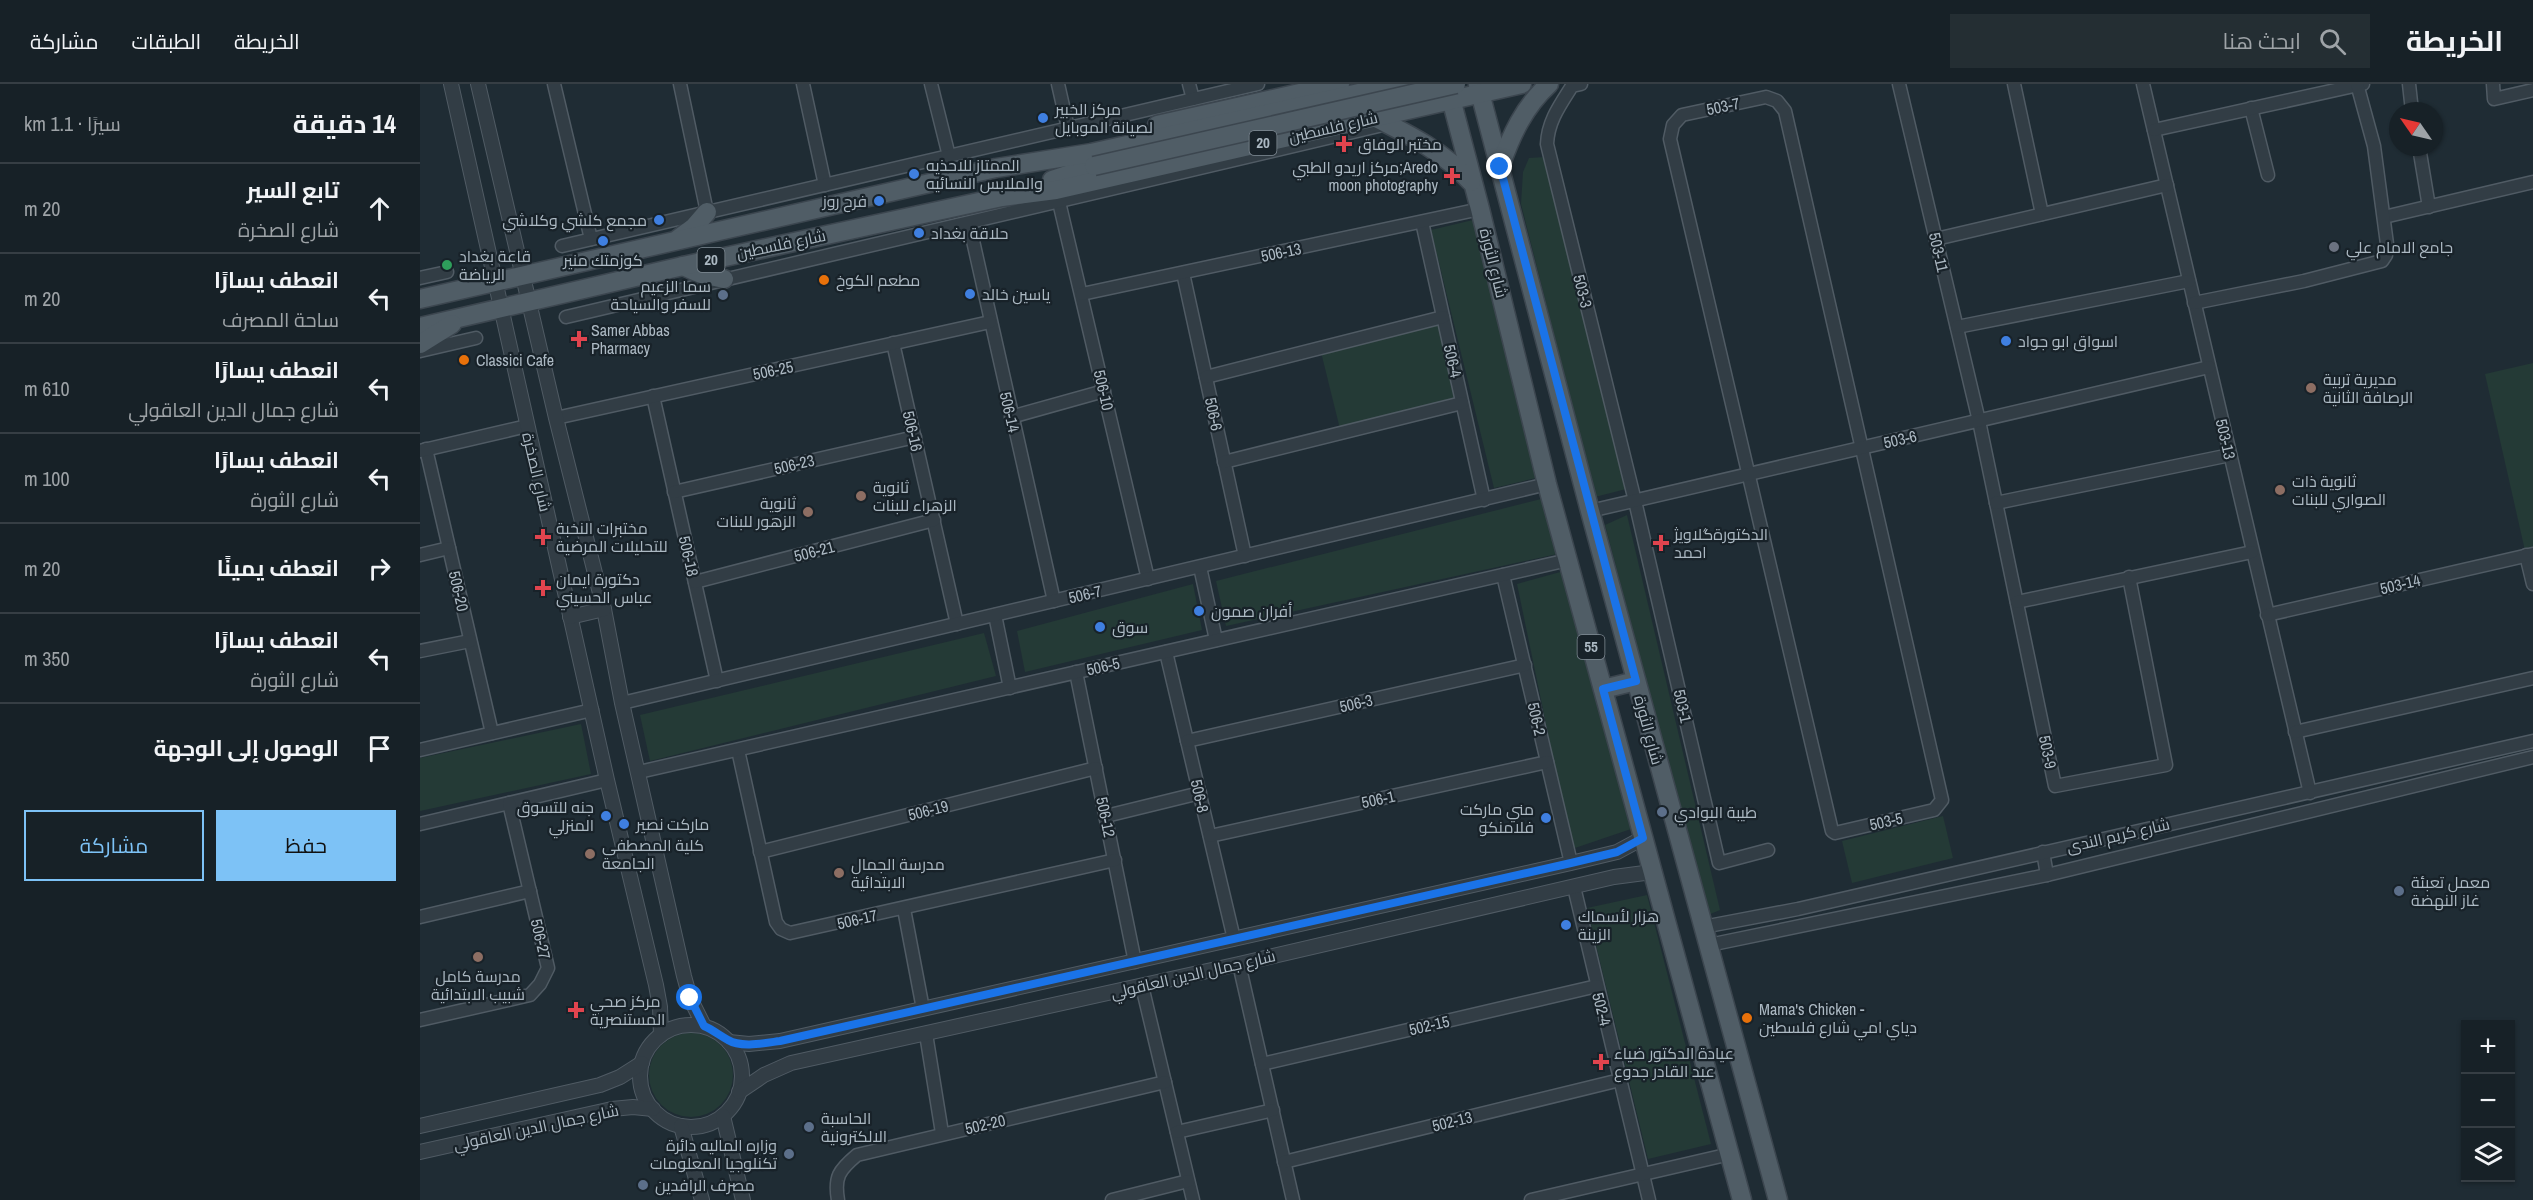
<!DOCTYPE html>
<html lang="ar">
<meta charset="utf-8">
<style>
:root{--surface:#172127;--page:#242e33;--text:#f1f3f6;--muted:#9ea3a7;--line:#363e44;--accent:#7dc2f6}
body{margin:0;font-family:"Archivo Narrow",Cairo,sans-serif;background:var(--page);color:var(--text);direction:rtl}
.controls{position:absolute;right:18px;bottom:18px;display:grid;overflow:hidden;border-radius:0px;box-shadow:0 2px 4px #0004}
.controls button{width:54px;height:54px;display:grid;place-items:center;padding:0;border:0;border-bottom:2px solid var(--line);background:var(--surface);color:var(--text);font:30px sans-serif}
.compass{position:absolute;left:1969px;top:18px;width:54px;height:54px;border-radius:50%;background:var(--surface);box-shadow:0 2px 4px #0004;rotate:304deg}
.stop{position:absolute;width:18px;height:18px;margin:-14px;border:4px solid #1a73e8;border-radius:50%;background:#fff}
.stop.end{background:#1a73e8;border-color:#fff;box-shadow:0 2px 6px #0008}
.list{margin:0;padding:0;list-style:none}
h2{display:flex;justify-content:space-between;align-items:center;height:78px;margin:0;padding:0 24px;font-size:26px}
h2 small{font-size:20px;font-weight:400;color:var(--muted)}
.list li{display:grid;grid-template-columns:39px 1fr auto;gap:18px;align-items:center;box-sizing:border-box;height:90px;padding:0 24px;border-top:2px solid var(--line)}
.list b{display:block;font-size:22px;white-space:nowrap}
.list p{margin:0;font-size:20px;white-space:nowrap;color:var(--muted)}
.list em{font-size:20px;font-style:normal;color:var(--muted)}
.actions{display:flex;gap:12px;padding:18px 24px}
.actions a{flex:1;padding:14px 0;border:2px solid var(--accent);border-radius:0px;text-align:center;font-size:21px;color:var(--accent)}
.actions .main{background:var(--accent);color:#111}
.icon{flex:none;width:33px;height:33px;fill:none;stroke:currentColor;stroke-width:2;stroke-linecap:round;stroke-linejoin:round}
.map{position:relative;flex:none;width:2113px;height:1116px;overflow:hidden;direction:ltr}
header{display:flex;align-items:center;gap:36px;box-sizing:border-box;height:84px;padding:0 30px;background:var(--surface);border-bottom:2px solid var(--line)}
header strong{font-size:28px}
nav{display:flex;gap:33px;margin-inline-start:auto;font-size:21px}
.search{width:420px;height:54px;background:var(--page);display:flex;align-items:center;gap:15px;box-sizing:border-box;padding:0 21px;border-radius:0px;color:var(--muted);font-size:22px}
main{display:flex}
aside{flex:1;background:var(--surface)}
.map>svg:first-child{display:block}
.green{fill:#243a36}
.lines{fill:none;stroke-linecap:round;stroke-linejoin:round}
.minor-casing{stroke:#505b64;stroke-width:15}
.tertiary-casing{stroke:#505b64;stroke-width:16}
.primary-casing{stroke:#3c464f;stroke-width:21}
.minor{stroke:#323d45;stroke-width:12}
.tertiary{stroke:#323d45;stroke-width:14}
.primary{stroke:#505d66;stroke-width:18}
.primary-bridge-casing{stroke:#3c464f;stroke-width:21;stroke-linecap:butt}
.primary-bridge{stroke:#505d66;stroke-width:18}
.route{stroke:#1a73e8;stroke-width:8}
.shop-dot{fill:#3f7fe0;stroke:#182229;stroke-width:2}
.health-dot{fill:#e0444e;stroke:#182229;stroke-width:2}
.worship-dot{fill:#6b7280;stroke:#182229;stroke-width:2}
.leisure-dot{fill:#2e9e5b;stroke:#182229;stroke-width:2}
.food-dot{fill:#e8710a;stroke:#182229;stroke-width:2}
.service-dot{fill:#5c6f8a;stroke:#182229;stroke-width:2}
.education-dot{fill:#8d6e63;stroke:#182229;stroke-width:2}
.labels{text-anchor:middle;stroke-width:4.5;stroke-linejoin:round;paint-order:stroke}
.shield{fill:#182229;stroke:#808c95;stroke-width:1.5}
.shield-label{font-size:15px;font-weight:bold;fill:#acb9c3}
.street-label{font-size:16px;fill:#acb9c3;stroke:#182229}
.poi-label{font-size:16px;fill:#acb9c3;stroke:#182229;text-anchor:start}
</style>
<header>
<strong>الخريطة</strong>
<div class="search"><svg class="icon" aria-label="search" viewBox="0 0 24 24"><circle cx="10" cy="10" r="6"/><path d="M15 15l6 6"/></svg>ابحث هنا</div>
<nav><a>الخريطة</a><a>الطبقات</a><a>مشاركة</a></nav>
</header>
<main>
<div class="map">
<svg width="2113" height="1116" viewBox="0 0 2113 1116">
<rect width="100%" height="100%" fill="#1f2c34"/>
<g class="green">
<polygon points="1125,73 1206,405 1175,413 1101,120 1103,88 1109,74"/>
<polygon points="1053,136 1116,394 1074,404 1011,146"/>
<polygon points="1023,233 1042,319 921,349 900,264"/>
<polygon points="2113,279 2113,470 2106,471 2065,290"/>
<polygon points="1121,415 1137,470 806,542 796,497"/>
<polygon points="1207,431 1300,826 1288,831 1185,441"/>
<polygon points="1144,487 1214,744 1152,765 1097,500"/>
<polygon points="773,500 782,546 605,588 597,547"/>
<polygon points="564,549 576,592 230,677 220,631"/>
<polygon points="161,640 171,690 0,727 0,674"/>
<polygon points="1523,732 1533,774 1432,799 1422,757"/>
<polygon points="1227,811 1291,1060 1228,1075 1167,824"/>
<circle cx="271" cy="991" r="42"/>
</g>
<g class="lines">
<g class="minor-casing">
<g id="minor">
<polyline points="134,0 171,155"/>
<polyline points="260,0 287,128"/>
<polyline points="383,0 405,101"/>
<polyline points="511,0 529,72"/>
<polyline points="638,0 648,44"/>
<polyline points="769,0 773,15"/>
<path d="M 1161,0 L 1152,2 C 1140,21 1128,37 1127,60 L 1215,417 L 1299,779 L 1348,766"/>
<polyline points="1479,0 1559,337 1635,702 1746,681 1709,493"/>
<polyline points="1594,0 1622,130"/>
<polyline points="1723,0 1890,709"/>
<polyline points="1989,0 1992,27"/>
<polyline points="2073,0 2074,15 2113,6"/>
<polygon points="1346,13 1357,17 1365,27 1522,716 1514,726 1415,749 1412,747 1250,55 1253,41 1262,31"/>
<polyline points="1831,24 1848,91"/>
<polyline points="1734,46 1943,0"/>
<polyline points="1999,63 2009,123"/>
<polyline points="639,118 728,495"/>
<polyline points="1964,133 2113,98"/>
<polyline points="1002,138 1064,416"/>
<polyline points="549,139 634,517"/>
<polyline points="1516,155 1747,101"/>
<polyline points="142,162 838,0"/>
<polyline points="763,189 825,472"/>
<polyline points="0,194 27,188"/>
<polyline points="662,210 1060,125"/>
<polyline points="1774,219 1884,197 1962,177 1966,171 1967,160 1954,62 1937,0"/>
<polyline points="146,233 967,40"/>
<polyline points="1537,243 1769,197"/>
<polyline points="473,259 537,540"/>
<polyline points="0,267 56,254"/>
<polyline points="786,293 1023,233"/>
<polyline points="233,312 297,597"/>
<polyline points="591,333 684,307"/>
<polyline points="136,334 570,238"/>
<polyline points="6,365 72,649"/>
<polyline points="0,367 107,342"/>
<polyline points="804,378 1042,319"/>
<polyline points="254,408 495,353"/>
<polyline points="1576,419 1810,371"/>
<polyline points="1170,427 1789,283"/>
<polyline points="0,471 29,464"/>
<polyline points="2106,471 2113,500"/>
<polyline points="780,483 796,556"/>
<polyline points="1083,491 1151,779"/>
<polyline points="275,498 514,436"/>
<polyline points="1597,518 1832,468"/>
<polyline points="575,531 590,604"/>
<polyline points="1847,531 2113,470"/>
<polyline points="0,567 50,557"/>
<polyline points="746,568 814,855"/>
<polyline points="656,588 715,878"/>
<polyline points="202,619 1127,400"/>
<polyline points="1875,648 2113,594"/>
<polyline points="767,657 1105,581"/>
<polyline points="0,666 172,626"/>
<polyline points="318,666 356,838 361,845 370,849 695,776"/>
<polyline points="219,688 1148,476"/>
<polyline points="686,732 780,709"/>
<polyline points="0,740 187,696"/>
<polyline points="790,752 1127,678"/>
<polyline points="340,768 676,684"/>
<polyline points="1623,768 1627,791"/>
<polyline points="1154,803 1229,1116"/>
<polyline points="484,825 503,925"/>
<polyline points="0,833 110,807"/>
<polyline points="1283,843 1378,825 2113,657"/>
<polyline points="1289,861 1627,791 2113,673"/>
<polyline points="819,880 873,1116"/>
<polyline points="722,902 773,1116"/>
<polyline points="0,936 110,911 120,900 128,884 89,719"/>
<polyline points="506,950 522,1049"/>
<polyline points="842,980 1177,902"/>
<polyline points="757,1048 853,1026"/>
<polyline points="864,1078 1200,996"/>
<path d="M 418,1116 C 414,1093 419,1086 437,1071 L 745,998"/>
<polyline points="692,1116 768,1097"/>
<polyline points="1111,1116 1310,1070"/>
</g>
</g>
<g class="tertiary-casing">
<g id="tertiary">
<polyline points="31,0 187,696 236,901 240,923 241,951"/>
<polyline points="58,0 136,334 184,525 202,619 264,892 270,914 284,942"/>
<polyline points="150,533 184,525"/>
<circle cx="271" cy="992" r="51"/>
<polyline points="309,958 329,960 360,957 1151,779 1197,768 1223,754"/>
<polyline points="319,1008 344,991 371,979 819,880 1194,793 1232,788"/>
<polyline points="303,1032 323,1116"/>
<polyline points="0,1042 180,1001 200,993 222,979"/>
<polyline points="261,1042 282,1116"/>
<polyline points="0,1068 192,1025 213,1023 233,1025"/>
</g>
</g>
<g class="primary-casing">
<g id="primary">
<polyline points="1058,1 1170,427 1358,1116"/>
<polyline points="1029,7 1060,125 1127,400 1322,1116"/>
<path d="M 954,33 C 990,51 1024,68 1051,98"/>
<polyline points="737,41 920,0"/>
<path d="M 1080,83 C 1091,51 1104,23 1129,0"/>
<polyline points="632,96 674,82"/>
<polyline points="258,155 274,143 287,128"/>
<polyline points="263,182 281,190 304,195"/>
<polyline points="0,215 576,84 671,69 979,0"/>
<polyline points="0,243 263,182 582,113 636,106 1102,0"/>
<polyline points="0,260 32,240"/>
<polyline points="1183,605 1216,597"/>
</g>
</g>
<use href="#minor" class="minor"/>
<use href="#tertiary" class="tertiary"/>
<use href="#primary" class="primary"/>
<g class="primary-bridge-casing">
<polyline id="primary-bridge" points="674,82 1036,0"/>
</g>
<use href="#primary-bridge" class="primary-bridge"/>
</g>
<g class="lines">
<path class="route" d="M 270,914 L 284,942 C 293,946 299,951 308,956 C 321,964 345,959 360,957 L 1151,779 L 1197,768 L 1223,754 L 1183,605 L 1216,597 L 1080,83"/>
</g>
<g class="shop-dot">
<circle cx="623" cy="34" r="6"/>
<circle cx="494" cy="90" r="6"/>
<circle cx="459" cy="117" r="6"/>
<circle cx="239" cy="136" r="6"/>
<circle cx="499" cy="149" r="6"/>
<circle cx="183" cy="157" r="6"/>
<circle cx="550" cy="210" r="6"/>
<circle cx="1586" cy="257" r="6"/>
<circle cx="779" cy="527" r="6"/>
<circle cx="680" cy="543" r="6"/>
<circle cx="186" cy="732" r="6"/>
<circle cx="1126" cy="734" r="6"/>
<circle cx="204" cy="740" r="6"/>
<circle cx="1146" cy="841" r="6"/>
</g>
<g class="health-dot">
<path d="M921 51h6v6h6v6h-6v6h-6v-6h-6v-6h6z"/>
<path d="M1029 83h6v6h6v6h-6v6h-6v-6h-6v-6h6z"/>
<path d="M156 246h6v6h6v6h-6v6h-6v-6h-6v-6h6z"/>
<path d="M120 444h6v6h6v6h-6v6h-6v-6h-6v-6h6z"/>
<path d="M1238 450h6v6h6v6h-6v6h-6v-6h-6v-6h6z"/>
<path d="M120 495h6v6h6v6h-6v6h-6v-6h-6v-6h6z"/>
<path d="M153 917h6v6h6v6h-6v6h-6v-6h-6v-6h6z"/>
<path d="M1178 969h6v6h6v6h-6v6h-6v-6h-6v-6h6z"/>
</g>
<circle class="worship-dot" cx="1914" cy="163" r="6"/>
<circle class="leisure-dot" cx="27" cy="181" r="6"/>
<g class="food-dot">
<circle cx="404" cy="196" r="6"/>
<circle cx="44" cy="276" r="6"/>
<circle cx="1327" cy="934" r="6"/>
</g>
<g class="service-dot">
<circle cx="303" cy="211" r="6"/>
<circle cx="1242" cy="728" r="6"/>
<circle cx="1979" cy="807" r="6"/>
<circle cx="389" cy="1043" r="6"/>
<circle cx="369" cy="1070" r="6"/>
<circle cx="223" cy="1101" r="6"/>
</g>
<g class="education-dot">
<circle cx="1891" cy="304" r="6"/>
<circle cx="1860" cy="406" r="6"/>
<circle cx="441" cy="412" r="6"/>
<circle cx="388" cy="428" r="6"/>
<circle cx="170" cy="770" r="6"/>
<circle cx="419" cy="789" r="6"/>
<circle cx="58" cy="873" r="6"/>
</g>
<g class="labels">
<g class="shield">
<rect x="829.5" y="47" width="27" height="24" rx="4.5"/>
<rect x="277.5" y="164" width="27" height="24" rx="4.5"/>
<rect x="1157.5" y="551" width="27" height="24" rx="4.5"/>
</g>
<g class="shield-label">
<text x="843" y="64">20</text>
<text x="291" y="181">20</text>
<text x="1171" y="568">55</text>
</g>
<g class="street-label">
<text transform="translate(1303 22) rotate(-12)" y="6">503-7</text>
<text transform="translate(913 43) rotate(-13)" y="6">شارع فلسطين</text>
<text transform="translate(361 160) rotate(-12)" y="6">شارع فلسطين</text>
<text transform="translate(861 168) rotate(-12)" y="6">506-13</text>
<text transform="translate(1519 168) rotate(77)" y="6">503-11</text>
<text transform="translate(1074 179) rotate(76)" y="6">شارع الثورة</text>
<text transform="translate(1163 207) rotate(76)" y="6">503-3</text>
<text transform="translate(1033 277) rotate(77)" y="6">506-4</text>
<text transform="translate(353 286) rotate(-12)" y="6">506-25</text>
<text transform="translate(684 306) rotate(77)" y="6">506-10</text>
<text transform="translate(590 328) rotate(77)" y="6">506-14</text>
<text transform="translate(794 330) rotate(78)" y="6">506-6</text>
<text transform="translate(493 347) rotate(77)" y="6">506-16</text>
<text transform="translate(1480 355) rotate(-13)" y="6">503-6</text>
<text transform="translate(1806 355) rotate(77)" y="6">503-13</text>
<text transform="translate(374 380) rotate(-13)" y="6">506-23</text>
<text transform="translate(117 388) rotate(77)" y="6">شارع الصخرة</text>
<text transform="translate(394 467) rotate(-15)" y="6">506-21</text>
<text transform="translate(269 472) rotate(77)" y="6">506-18</text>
<text transform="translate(1980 500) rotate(-13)" y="6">503-14</text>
<text transform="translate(39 507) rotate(77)" y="6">506-20</text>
<text transform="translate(665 510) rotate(-13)" y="6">506-7</text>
<text transform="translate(683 582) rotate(-13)" y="6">506-5</text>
<text transform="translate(936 619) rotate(-13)" y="6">506-3</text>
<text transform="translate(1263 622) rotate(77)" y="6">503-1</text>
<text transform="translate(1117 635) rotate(77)" y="6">506-2</text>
<text transform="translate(1229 646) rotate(75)" y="6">شارع الثورة</text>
<text transform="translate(1628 668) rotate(78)" y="6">503-9</text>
<text transform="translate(780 712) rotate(77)" y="6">506-8</text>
<text transform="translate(958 715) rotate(-12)" y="6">506-1</text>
<text transform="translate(508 726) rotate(-14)" y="6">506-19</text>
<text transform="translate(686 733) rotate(78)" y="6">506-12</text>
<text transform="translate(1466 737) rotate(-13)" y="6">503-5</text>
<text transform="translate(1698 751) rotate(-13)" y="6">شارع كريم الندى</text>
<text transform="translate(437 835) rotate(-13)" y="6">506-17</text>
<text transform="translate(121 855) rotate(77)" y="6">506-27</text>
<text transform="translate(773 890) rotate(-13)" y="6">شارع جمال الدين العاقولي</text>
<text transform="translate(1182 925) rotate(76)" y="6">502-4</text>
<text transform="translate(1009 941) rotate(-13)" y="6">502-15</text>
<text transform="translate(1032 1037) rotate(-14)" y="6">502-13</text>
<text transform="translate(565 1040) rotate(-13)" y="6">502-20</text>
<text transform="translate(116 1043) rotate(-12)" y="6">شارع جمال الدين العاقولي</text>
</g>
<g class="poi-label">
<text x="635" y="31">مركز الخبير<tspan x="635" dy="18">لصيانة الموبايل</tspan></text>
<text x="938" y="66">مختبر الوفاق</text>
<text x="506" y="87">الممتاز للاحذيه<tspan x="506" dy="18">والملابس النسائيه</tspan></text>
<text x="1018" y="89" text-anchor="end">مركز اريدو الطبي;Aredo<tspan x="1018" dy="18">moon photography</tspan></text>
<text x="447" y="123" text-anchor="end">فرح روز</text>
<text x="227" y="142" text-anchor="end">مجمع كلشي وكلاشي</text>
<text x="511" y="155">حلاقة بغداد</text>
<text x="1926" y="169">جامع الامام علي</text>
<text x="39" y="178">قاعة بغداد<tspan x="39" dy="18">الرياضة</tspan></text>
<text x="183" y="182" text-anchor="middle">كوزمتك منير</text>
<text x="416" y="202">مطعم الكوخ</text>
<text x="291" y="208" text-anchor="end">سما الزعيم<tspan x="291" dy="18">للسفر والسياحة</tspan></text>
<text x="562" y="216">ياسين خالد</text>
<text x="171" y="252">Samer Abbas<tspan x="171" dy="18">Pharmacy</tspan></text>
<text x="1598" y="263">اسواق ابو جواد</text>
<text x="56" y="282">Classici Cafe</text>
<text x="1903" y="301">مديرية تربية<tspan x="1903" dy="18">الرصافة الثانية</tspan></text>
<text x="1872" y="403">ثانوية ذات<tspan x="1872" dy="18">الصواري للبنات</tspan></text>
<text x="453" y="409">ثانوية<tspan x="453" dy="18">الزهراء للبنات</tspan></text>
<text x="376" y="425" text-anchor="end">ثانوية<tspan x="376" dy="18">الزهور للبنات</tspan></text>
<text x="136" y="450">مختبرات النخبة<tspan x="136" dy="18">للتحليلات المرضية</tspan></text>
<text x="1254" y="456">الدكتورةگلاويژ<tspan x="1254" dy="18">احمد</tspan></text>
<text x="136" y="501">دكتورة ايمان<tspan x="136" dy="18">عباس الحسيني</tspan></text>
<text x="791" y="533">أفران صمون</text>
<text x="692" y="549">سوق</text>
<text x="174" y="729" text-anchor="end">جنه للتسوق<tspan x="174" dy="18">المنزلي</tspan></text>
<text x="1114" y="731" text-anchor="end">مني ماركت<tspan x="1114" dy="18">فلامنكو</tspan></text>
<text x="1254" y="734">طيبة البوادي</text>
<text x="216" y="746">ماركت نصير</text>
<text x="182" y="767">كلية المصطفى<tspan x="182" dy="18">الجامعة</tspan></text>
<text x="431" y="786">مدرسة الجمال<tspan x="431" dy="18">الابتدائية</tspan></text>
<text x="1991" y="804">معمل تعبئة<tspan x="1991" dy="18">غاز النهضة</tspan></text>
<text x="1158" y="838">هزار لأسماك<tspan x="1158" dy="18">الزينة</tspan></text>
<text x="58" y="898" text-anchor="middle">مدرسة كامل<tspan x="58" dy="18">شبيب الابتدائية</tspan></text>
<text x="170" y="923">مركز صحي<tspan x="170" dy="18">المستنصرية</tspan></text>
<text x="1339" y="931">Mama's Chicken -<tspan x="1339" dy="18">دياي امي شارع فلسطين</tspan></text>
<text x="1194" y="975">عيادة الدكتور ضياء<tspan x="1194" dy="18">عبد القادر جدوع</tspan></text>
<text x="401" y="1040">الحاسبة<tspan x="401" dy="18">الالكترونية</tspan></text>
<text x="357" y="1067" text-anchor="end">وزاره الماليه دائرة<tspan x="357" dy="18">تكنلوجيا المعلومات</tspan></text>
<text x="235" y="1107">مصرف الرافدين</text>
</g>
</g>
</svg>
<div class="controls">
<button>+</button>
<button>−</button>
<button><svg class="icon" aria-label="layers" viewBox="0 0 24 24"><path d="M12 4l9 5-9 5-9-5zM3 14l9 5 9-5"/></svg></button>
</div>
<svg class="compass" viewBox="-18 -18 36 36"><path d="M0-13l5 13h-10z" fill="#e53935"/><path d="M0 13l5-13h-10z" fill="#9ea3a7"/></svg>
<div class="stop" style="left:270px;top:914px"></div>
<div class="stop end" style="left:1080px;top:83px"></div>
</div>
<aside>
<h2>14 دقيقة<small>سيرًا · 1.1 km</small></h2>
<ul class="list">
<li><svg class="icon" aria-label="ahead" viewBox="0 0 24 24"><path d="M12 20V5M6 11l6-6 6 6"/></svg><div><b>تابع السير</b><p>شارع الصخرة</p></div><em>20 m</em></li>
<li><svg class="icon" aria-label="left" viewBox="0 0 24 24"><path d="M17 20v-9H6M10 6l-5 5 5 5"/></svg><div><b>انعطف يسارًا</b><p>ساحة المصرف</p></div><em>20 m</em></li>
<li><svg class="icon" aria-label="left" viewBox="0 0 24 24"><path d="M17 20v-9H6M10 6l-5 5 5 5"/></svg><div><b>انعطف يسارًا</b><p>شارع جمال الدين العاقولي</p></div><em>610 m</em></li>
<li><svg class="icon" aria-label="left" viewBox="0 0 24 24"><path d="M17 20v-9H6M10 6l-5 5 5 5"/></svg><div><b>انعطف يسارًا</b><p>شارع الثورة</p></div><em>100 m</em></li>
<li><svg class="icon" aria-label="right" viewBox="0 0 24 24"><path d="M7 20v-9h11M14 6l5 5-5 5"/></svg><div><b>انعطف يمينًا</b></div><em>20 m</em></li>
<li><svg class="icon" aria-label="left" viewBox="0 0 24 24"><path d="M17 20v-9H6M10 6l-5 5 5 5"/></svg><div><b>انعطف يسارًا</b><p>شارع الثورة</p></div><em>350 m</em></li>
<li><svg class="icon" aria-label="arrive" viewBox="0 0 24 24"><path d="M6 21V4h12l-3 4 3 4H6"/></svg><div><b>الوصول إلى الوجهة</b></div></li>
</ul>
<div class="actions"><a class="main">حفظ</a><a>مشاركة</a></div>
</aside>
</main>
